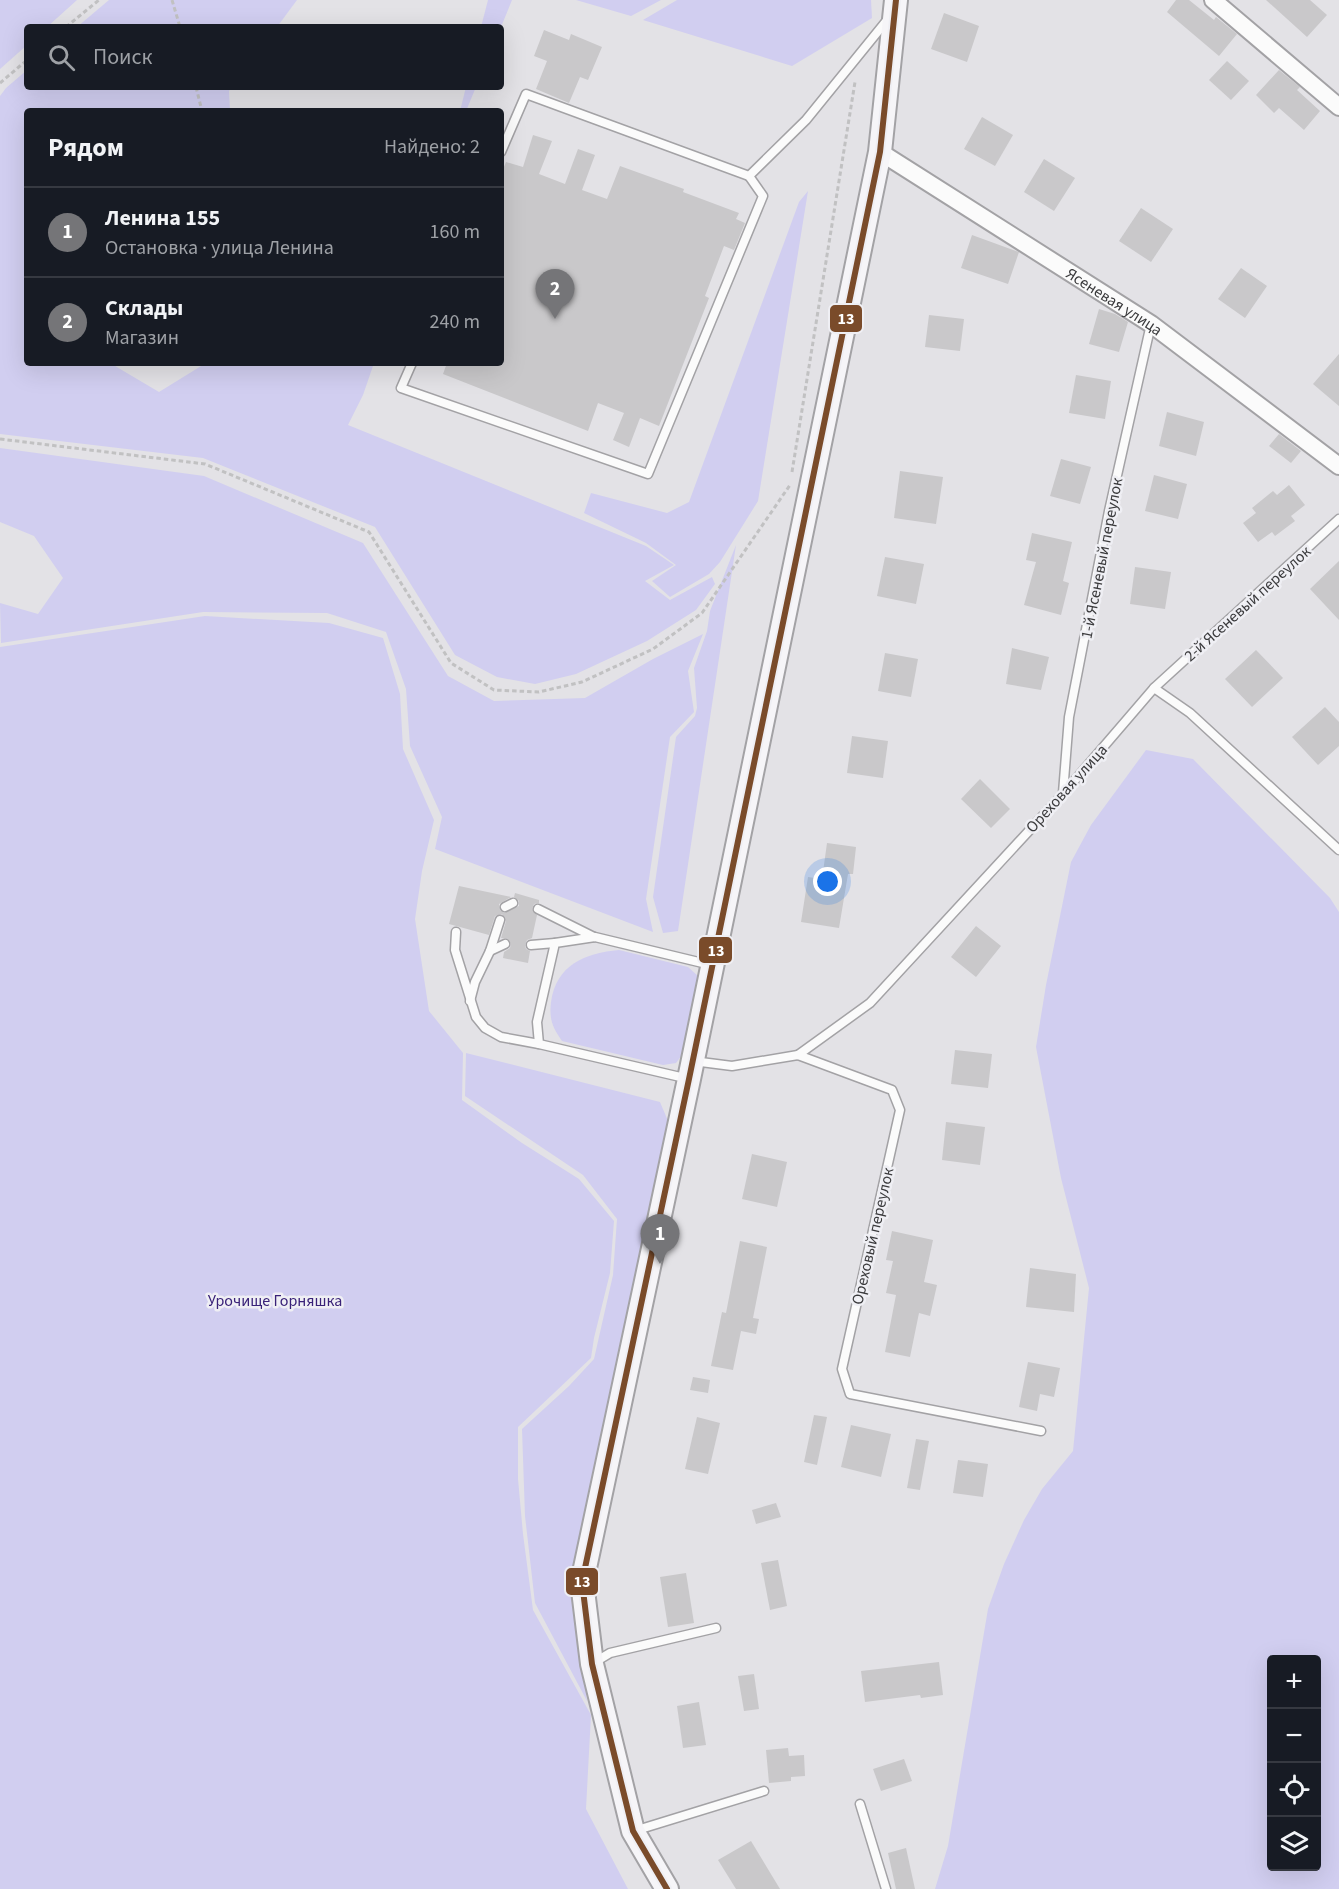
<!DOCTYPE html>
<html lang="ru">
<meta charset="utf-8">
<style>
:root{--surface:#171b24;--page:#242831;--text:#f1f3f6;--muted:#9ea1a6;--line:#363941;--accent:#757578}
body{margin:0;font-family:"Source Sans 3",sans-serif;background:var(--page);color:var(--text)}
.controls{position:absolute;right:18px;bottom:18px;display:grid;overflow:hidden;border-radius:6px;box-shadow:0 6px 24px #0002}
.controls button{width:54px;height:54px;display:grid;place-items:center;padding:0;border:0;border-bottom:2px solid var(--line);background:var(--surface);color:var(--text);font:30px sans-serif}
.you{position:absolute;left:828px;top:882px;width:21px;height:21px;margin:-15px;border:4px solid #fff;border-radius:50%;background:#1a73e8;box-shadow:0 0 0 9px #1a73e833}
.badge{display:grid;place-items:center;width:39px;height:39px;border-radius:50%;background:var(--accent);color:#fff;font-size:20px;font-weight:700}
.pin{position:absolute;translate:-50% -50px;filter:drop-shadow(0 2px 3px #0008)}
.pin::after{content:'';position:absolute;top:32px;width:21px;height:18px;background:inherit;clip-path:polygon(0 0,100% 0,50% 100%)}
.list{margin:0;padding:0;list-style:none}
h2{display:flex;justify-content:space-between;align-items:center;height:78px;margin:0;padding:0 24px;font-size:26px}
h2 small{font-size:20px;font-weight:400;color:var(--muted)}
.list li{display:grid;grid-template-columns:39px 1fr auto;gap:18px;align-items:center;box-sizing:border-box;height:90px;padding:0 24px;border-top:2px solid var(--line)}
.list b{display:block;font-size:22px;white-space:nowrap}
.list p{margin:0;font-size:20px;white-space:nowrap;color:var(--muted)}
.list em{font-size:20px;font-style:normal;color:var(--muted)}
.icon{flex:none;width:33px;height:33px;fill:none;stroke:currentColor;stroke-width:2;stroke-linecap:round;stroke-linejoin:round}
.map{position:relative;flex:none;width:1339px;height:1889px;overflow:hidden}
.search{position:absolute;background:var(--surface);box-shadow:0 6px 24px #0002;left:24px;top:24px;width:480px;height:66px;display:flex;align-items:center;gap:15px;box-sizing:border-box;padding:0 21px;border-radius:6px;color:var(--muted);font-size:22px}
.panel{position:absolute;background:var(--surface);box-shadow:0 6px 24px #0002;left:24px;top:108px;width:480px;height:258px;border-radius:6px}
.map>svg:first-child{display:block}
.green{fill:#d1cef0;fill-rule:evenodd}
.building{fill:#c9c8ca}
.lines{fill:none;stroke-linecap:round;stroke-linejoin:round}
.lane-casing{stroke:#a3a2a5;stroke-width:11}
.street-casing{stroke:#a3a2a5;stroke-width:20}
.secondary-casing{stroke:#a3a2a5;stroke-width:26}
.path{stroke:#c1c1c2;stroke-width:3;stroke-dasharray:4.5 3;stroke-linecap:butt}
.lane{stroke:#fbfbfb;stroke-width:8}
.street{stroke:#fbfbfb;stroke-width:16}
.secondary{stroke:#f6f5f8;stroke-width:22}
.bus-1-casing{stroke:#efeff4;stroke-width:10}
.bus-1{stroke:#7a4b2a;stroke-width:6}
.labels{text-anchor:middle;stroke-width:5;stroke-linejoin:round;paint-order:stroke}
.street-label{font-size:16px;fill:#3a3a3c;stroke:#efeff4}
.park-label{font-size:16px;fill:#392278;stroke:#efeff4}
.line-badge{stroke:#efeff4;stroke-width:2}
.badge-label{font-size:16px;text-anchor:middle;font-weight:bold;fill:#fff}
</style>
<div class="map">
<svg width="1339" height="1889" viewBox="0 0 1339 1889">
<rect width="100%" height="100%" fill="#e3e2e6"/>
<g class="green">
<polygon points="0,0 77,0 47,27 27,27 27,45 0,69"/>
<polygon points="109,0 297,0 277,27 77,27"/>
<polygon points="488,0 512,0 501,27 481,27"/>
<polygon points="576,0 661,0 631,16"/>
<polygon points="677,0 871,0 872,18 792,66 643,20"/>
<polygon points="27,70 27,87 232,87 229,91 230,111 27,111 27,363 110,363 159,392 206,363 374,363 363,395 348,425 646,546 674,565 645,581 670,600 712,577 715,584 696,610 647,641 576,674 535,684 497,677 455,655 375,527 203,458 0,434 0,96 6,88"/>
<polygon points="466,87 476,87 466,111 460,111"/>
<polygon points="808,191 758,501 720,562 709,574 670,597 652,581 676,565 646,543 584,513 591,493 667,513 689,502 799,202"/>
<polygon points="0,448 204,476 363,543 448,676 494,701 585,698 653,659 703,634 688,671 694,712 670,737 646,899 653,932 435,849 442,817 410,746 406,689 386,632 327,613 203,612 1,643 0,603 38,614 63,578 34,536 0,522"/>
<polygon points="736,545 678,931 663,933 653,897 676,737 695,716 697,708 694,668 707,631 710,611"/>
<polygon points="205,616 329,623 383,638 400,694 403,749 434,820 422,871 415,919 429,1011 463,1053 462,1100 522,1143 579,1179 614,1221 610,1273 594,1338 591,1358 518,1427 518,1479 523,1534 533,1610 591,1715 586,1809 628,1889 0,1889 0,647"/>
<path d="M 1146,750 L 1193,759 L 1330,898 L 1339,912 L 1339,1889 L 935,1889 L 948,1846 L 988,1609 L 1004,1564 L 1024,1520 L 1042,1489 L 1073,1451 L 1089,1288 L 1061,1178 L 1036,1047 L 1046,985 L 1071,862 L 1091,825 ZM 1272,1660 L 1316,1660 L 1316,1866 L 1272,1866 Z"/>
<path d="M 619,950 L 688,967 L 699,977 L 685,1051 L 676,1063 L 663,1065 L 562,1041 C 552,1027 549,1018 551,1002 C 556,965 585,953 619,950 Z"/>
<polygon points="466,1053 660,1102 668,1121 573,1591 587,1701 535,1603 525,1516 522,1429 569,1386 594,1359 613,1275 617,1219 583,1175 465,1096"/>
</g>
<g class="building">
<polygon points="1176,0 1189,0 1214,20 1216,17 1237,34 1219,56 1167,12"/>
<polygon points="1266,0 1310,0 1327,15 1307,37"/>
<polygon points="944,13 979,26 967,62 931,49"/>
<polygon points="544,30 569,40 571,34 602,47 588,80 580,77 569,103 536,89 547,61 534,56"/>
<polygon points="1227,61 1249,81 1231,100 1209,80"/>
<polygon points="1279,70 1300,87 1297,90 1320,111 1304,130 1279,108 1274,113 1256,95"/>
<polygon points="982,117 1013,135 995,166 964,149"/>
<polygon points="533,135 552,141 539,174 565,184 578,149 595,155 582,190 607,199 620,166 684,189 683,192 739,213 736,219 745,223 734,250 724,246 705,296 709,298 659,426 640,418 629,447 613,440 624,413 598,403 588,431 443,374 447,363 501,363 501,174 506,162 523,167"/>
<polygon points="1044,159 1075,178 1054,211 1024,192"/>
<polygon points="1141,208 1173,229 1151,262 1119,241"/>
<polygon points="972,235 1019,252 1008,284 961,268"/>
<polygon points="1241,268 1267,286 1245,318 1218,299"/>
<polygon points="1099,309 1115,314 1128,322 1119,352 1089,344"/>
<polygon points="929,315 964,319 960,351 925,347"/>
<polygon points="1339,354 1339,406 1313,384"/>
<polygon points="1076,375 1111,381 1105,419 1069,413"/>
<polygon points="1167,412 1204,422 1196,456 1159,446"/>
<polygon points="1279,434 1301,451 1291,463 1269,446"/>
<polygon points="1061,459 1091,467 1080,504 1050,496"/>
<polygon points="900,471 943,477 936,524 894,518"/>
<polygon points="1154,475 1187,484 1178,519 1145,511"/>
<polygon points="1289,485 1305,505 1291,516 1295,521 1275,536 1272,532 1258,542 1243,523 1256,513 1252,508 1273,491 1277,495"/>
<polygon points="1032,533 1072,542 1063,581 1069,583 1061,615 1024,605 1036,562 1026,560"/>
<polygon points="885,557 924,564 916,604 877,596"/>
<polygon points="1339,561 1339,620 1310,589"/>
<polygon points="1135,567 1171,572 1165,609 1130,604"/>
<polygon points="1012,648 1049,657 1041,690 1006,684"/>
<polygon points="1256,650 1283,678 1252,707 1225,679"/>
<polygon points="885,653 918,659 911,697 878,691"/>
<polygon points="1325,707 1339,722 1339,746 1318,765 1292,737"/>
<polygon points="852,736 888,741 883,778 847,773"/>
<polygon points="980,779 1010,809 991,828 961,799"/>
<polygon points="827,843 856,847 853,874 848,874 839,928 801,922 808,877 822,879"/>
<polygon points="459,886 511,897 499,904 500,910 504,913 519,906 519,901 514,897 515,893 539,900 539,903 534,904 532,909 537,915 532,938 527,940 525,945 526,949 530,951 528,963 503,958 504,952 510,948 511,944 508,939 501,938 506,921 502,914 495,916 489,935 449,924"/>
<polygon points="976,926 1001,946 976,977 951,957"/>
<polygon points="955,1050 992,1054 988,1088 951,1084"/>
<polygon points="946,1122 985,1127 980,1165 942,1160"/>
<polygon points="752,1154 787,1162 777,1207 742,1199"/>
<polygon points="892,1231 933,1240 924,1282 937,1285 930,1316 919,1313 910,1357 885,1352 896,1295 886,1293 893,1261 886,1260"/>
<polygon points="740,1241 767,1247 753,1318 759,1319 756,1334 741,1331 733,1370 711,1366 722,1312 726,1313"/>
<polygon points="1030,1268 1076,1274 1074,1312 1026,1307"/>
<polygon points="1028,1362 1060,1368 1054,1397 1040,1394 1037,1411 1019,1407"/>
<polygon points="693,1377 710,1380 708,1393 690,1390"/>
<polygon points="814,1415 827,1417 817,1465 804,1462"/>
<polygon points="697,1417 720,1423 708,1474 685,1469"/>
<polygon points="851,1425 891,1434 881,1477 841,1467"/>
<polygon points="916,1439 929,1441 920,1490 907,1488"/>
<polygon points="958,1460 988,1464 983,1497 953,1493"/>
<polygon points="776,1503 781,1517 756,1524 752,1510"/>
<polygon points="778,1560 787,1606 770,1610 761,1563"/>
<polygon points="686,1573 694,1623 668,1627 660,1577"/>
<polygon points="939,1662 943,1695 921,1698 920,1695 865,1702 861,1671"/>
<polygon points="754,1674 759,1709 744,1711 738,1676"/>
<polygon points="699,1702 706,1745 683,1748 677,1706"/>
<polygon points="788,1748 789,1756 804,1755 805,1776 791,1777 791,1781 769,1783 766,1750"/>
<polygon points="904,1759 912,1781 881,1791 873,1769"/>
<polygon points="751,1841 780,1889 736,1889 718,1860"/>
<polygon points="906,1848 915,1889 896,1889 888,1853"/>
</g>
<g class="lines">
<g class="lane-casing">
<g id="lane">
<polyline points="501,152 526,94 749,176 806,120 888,19"/>
<polyline points="412,363 401,388 648,474 763,196 749,176"/>
<polyline points="1154,688 1339,519"/>
<polyline points="1063,793 1069,717 1109,511 1151,324"/>
<polyline points="505,907 513,903"/>
<polyline points="538,909 594,937"/>
<polyline points="456,932 455,950 476,1017 485,1028 501,1037 539,1044"/>
<polyline points="531,945 555,943"/>
<polyline points="490,951 505,944"/>
<polyline points="470,1001 475,982 490,951 500,920"/>
<polyline points="798,1055 870,1003 1063,794 1154,688 1190,713 1339,850"/>
<polyline points="693,1061 732,1066 798,1055 892,1090 900,1110 842,1369 850,1394 1041,1431"/>
<polyline points="689,1079 539,1044 537,1022 555,943 595,937 711,965"/>
<polyline points="595,1662 610,1653 716,1628"/>
<polyline points="860,1804 886,1889"/>
<polyline points="634,1831 764,1791"/>
</g>
</g>
<g class="street-casing">
<g id="street">
<polyline points="1213,0 1339,107"/>
<path id="s1" d="M 880,152 L 1151,324 L 1339,466"/>
</g>
</g>
<g class="secondary-casing">
<polyline id="secondary" points="667,1889 633,1831 592,1664 582,1582 689,1079 880,152 896,0"/>
</g>
<g class="path">
<polyline points="172,0 180,27"/>
<polyline points="66,27 99,0"/>
<polyline points="0,83 27,60"/>
<polyline points="196,87 202,111"/>
<polyline points="0,439 205,464 369,532 451,663 494,690 539,692 582,682 653,649 702,613 790,485"/>
<polyline points="792,472 855,82"/>
</g>
<use href="#lane" class="lane"/>
<use href="#street" class="street"/>
<use href="#secondary" class="secondary"/>
<g class="bus-1-casing">
<polyline id="bus-1" points="667,1889 633,1831 592,1664 582,1582 689,1079 880,152 896,0"/>
</g>
<use href="#bus-1" class="bus-1"/>
</g>
<g class="labels">
<g class="street-label">
<text dy="6" stroke="none"><textPath href="#s1" startOffset="278">Ясеневая улица</textPath></text>
<text transform="translate(1101 558) rotate(-79)" y="6">1-й Ясеневый переулок</text>
<text transform="translate(1247 603) rotate(-42)" y="6">2-й Ясеневый переулок</text>
<text transform="translate(1066 788) rotate(-48)" y="6">Ореховая улица</text>
<text transform="translate(872 1236) rotate(-77)" y="6">Ореховый переулок</text>
</g>
<g class="park-label">
<text x="275" y="1306">Урочище Горняшка</text>
</g>
</g>
<g class="line-badge">
<rect x="829" y="304" width="34" height="29" rx="6" fill="#7a4b2a"/>
<rect x="698" y="936" width="35" height="28" rx="6" fill="#7a4b2a"/>
<rect x="565" y="1567" width="34" height="29" rx="6" fill="#7a4b2a"/>
</g>
<g class="badge-label">
<text x="846" y="324">13</text>
<text x="716" y="956">13</text>
<text x="582" y="1587">13</text>
</g>
</svg>
<div class="controls">
<button>+</button>
<button>−</button>
<button><svg class="icon" aria-label="locate" viewBox="0 0 24 24"><circle cx="12" cy="12" r="6"/><path d="M12 2v4M12 18v4M2 12h4M18 12h4"/></svg></button>
<button><svg class="icon" aria-label="layers" viewBox="0 0 24 24"><path d="M12 4l9 5-9 5-9-5zM3 14l9 5 9-5"/></svg></button>
</div>
<div class="you"></div>
<div class="pin badge" style="left:660px;top:1264px">1</div>
<div class="pin badge" style="left:555px;top:319px">2</div>
<div class="search"><svg class="icon" aria-label="search" viewBox="0 0 24 24"><circle cx="10" cy="10" r="6"/><path d="M15 15l6 6"/></svg>Поиск</div>
<section class="panel">
<h2>Рядом<small>Найдено: 2</small></h2>
<ul class="list">
<li><span class="badge">1</span><div><b>Ленина 155</b><p>Остановка · улица Ленина</p></div><em>160 m</em></li>
<li><span class="badge">2</span><div><b>Склады</b><p>Магазин</p></div><em>240 m</em></li>
</ul>
</section>
</div>
